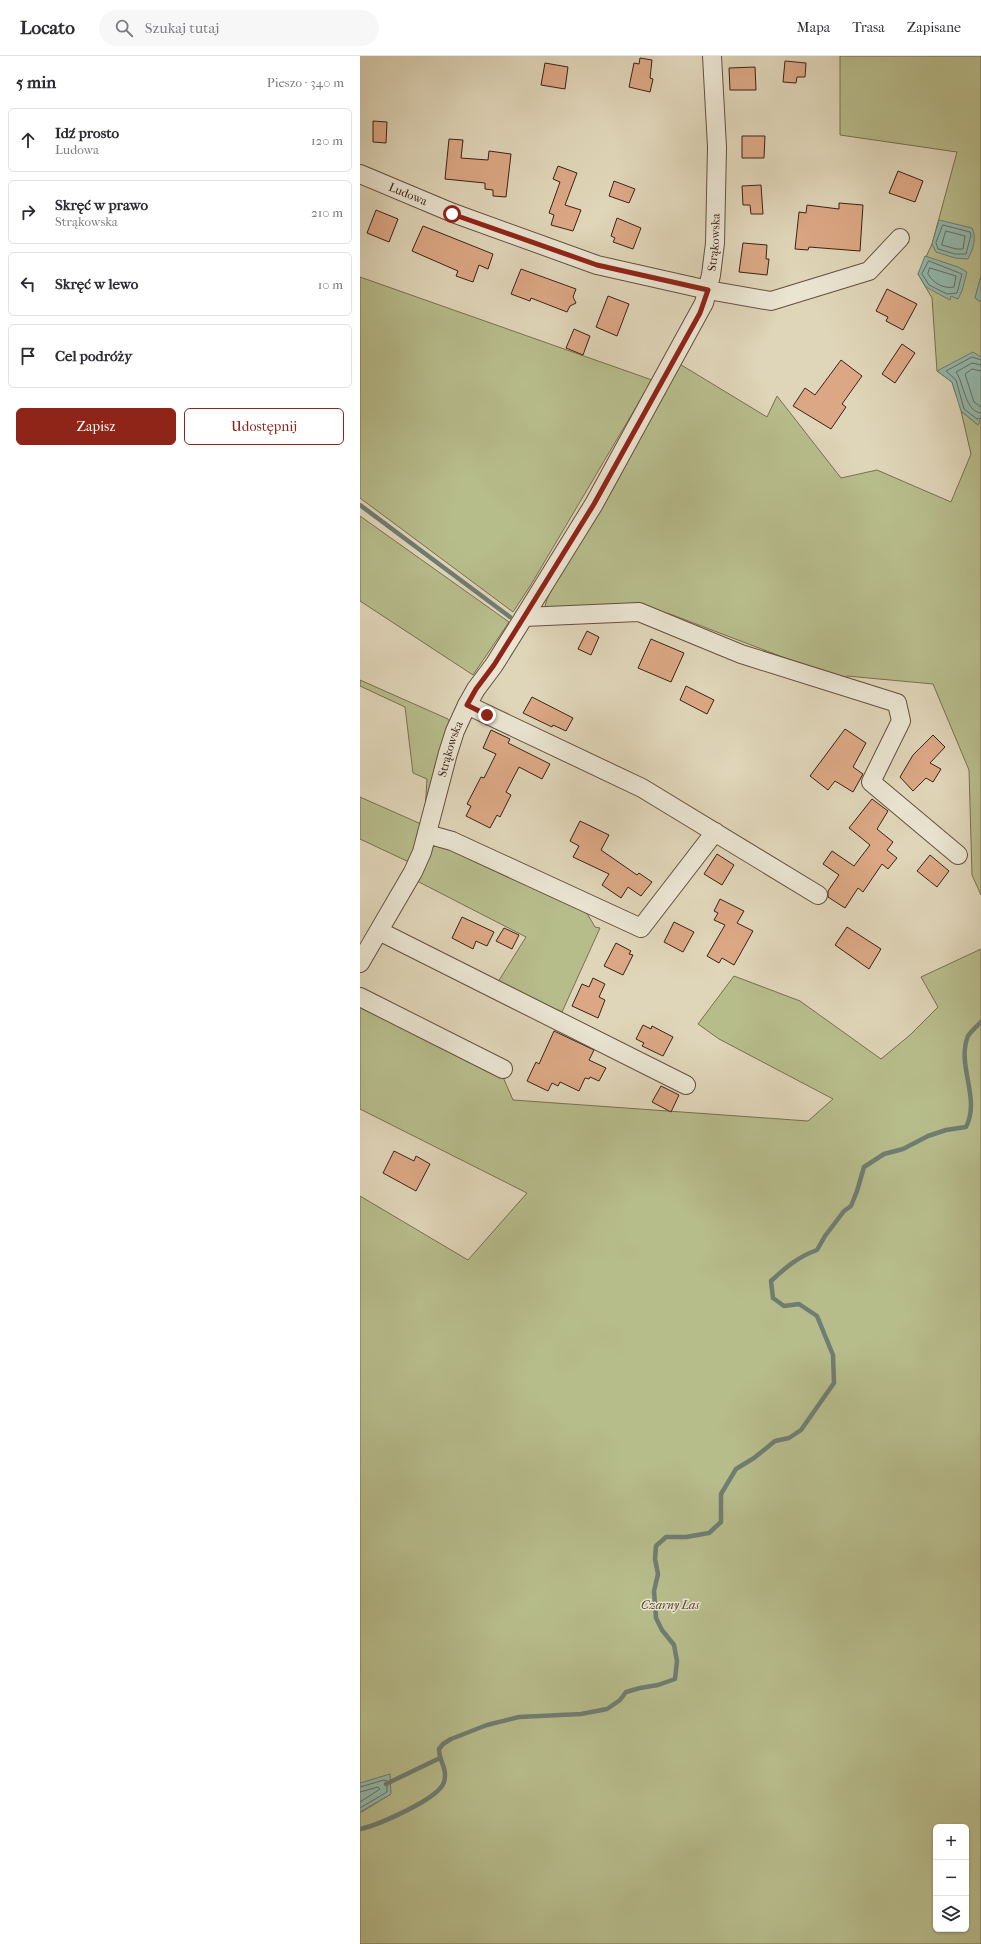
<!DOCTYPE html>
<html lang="pl">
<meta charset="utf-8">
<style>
:root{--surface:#fff;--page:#f7f7f7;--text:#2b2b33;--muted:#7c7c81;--line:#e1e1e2;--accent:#8f2418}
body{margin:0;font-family:"IM FELL French Canon",serif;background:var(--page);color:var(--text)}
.controls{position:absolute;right:12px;bottom:12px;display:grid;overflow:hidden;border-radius:6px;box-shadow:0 1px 3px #0004}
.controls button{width:36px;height:36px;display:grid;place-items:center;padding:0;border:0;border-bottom:1px solid var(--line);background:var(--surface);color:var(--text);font:20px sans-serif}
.stop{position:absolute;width:12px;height:12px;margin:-9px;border:3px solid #8f2418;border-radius:50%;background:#fff}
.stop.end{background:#8f2418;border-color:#fff;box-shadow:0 1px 4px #0008}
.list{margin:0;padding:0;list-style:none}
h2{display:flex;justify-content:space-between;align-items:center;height:52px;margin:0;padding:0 16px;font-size:17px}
h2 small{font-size:13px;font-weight:400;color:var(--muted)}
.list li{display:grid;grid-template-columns:26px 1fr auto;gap:12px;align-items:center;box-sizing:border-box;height:64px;margin:0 8px 8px;padding:0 8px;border:1px solid var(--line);border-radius:6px}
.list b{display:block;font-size:15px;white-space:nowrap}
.list p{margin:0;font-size:13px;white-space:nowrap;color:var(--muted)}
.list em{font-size:13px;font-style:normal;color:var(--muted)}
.actions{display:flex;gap:8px;padding:12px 16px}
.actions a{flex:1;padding:9px 0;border:1px solid var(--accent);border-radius:6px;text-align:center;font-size:14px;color:var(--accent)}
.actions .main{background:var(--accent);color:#fff}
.icon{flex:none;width:22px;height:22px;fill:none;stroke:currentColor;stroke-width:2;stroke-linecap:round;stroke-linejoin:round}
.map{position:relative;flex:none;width:621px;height:1888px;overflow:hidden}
header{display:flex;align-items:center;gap:24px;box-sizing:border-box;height:56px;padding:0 20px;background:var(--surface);border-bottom:1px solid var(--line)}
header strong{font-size:19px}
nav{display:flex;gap:22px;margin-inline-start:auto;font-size:14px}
.search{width:280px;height:36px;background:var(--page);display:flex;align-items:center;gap:10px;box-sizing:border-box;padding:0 14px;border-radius:22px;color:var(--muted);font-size:15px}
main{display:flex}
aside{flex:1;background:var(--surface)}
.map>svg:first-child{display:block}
.green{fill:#b7bc8b;stroke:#7a6f51;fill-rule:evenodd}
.water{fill:#93b9ae;stroke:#707d72}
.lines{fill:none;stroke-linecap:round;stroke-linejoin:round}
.shore{stroke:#686e62;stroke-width:1}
.stream{stroke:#707d72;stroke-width:4.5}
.building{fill:#dba784;stroke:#3c2217}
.minor-casing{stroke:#654f3f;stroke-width:20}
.minor{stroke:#eae4d1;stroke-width:18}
.route{stroke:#8f2418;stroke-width:5}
.labels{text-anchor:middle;stroke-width:3;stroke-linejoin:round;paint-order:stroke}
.street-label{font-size:12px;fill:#3c2217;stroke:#eae4d1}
.park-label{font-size:12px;font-style:italic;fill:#5b4834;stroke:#eae4d1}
</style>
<header>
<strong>Locato</strong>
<div class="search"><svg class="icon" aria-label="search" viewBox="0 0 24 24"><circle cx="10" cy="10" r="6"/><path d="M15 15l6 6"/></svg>Szukaj tutaj</div>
<nav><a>Mapa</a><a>Trasa</a><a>Zapisane</a></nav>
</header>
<main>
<aside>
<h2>5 min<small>Pieszo · 340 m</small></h2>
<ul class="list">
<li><svg class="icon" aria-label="ahead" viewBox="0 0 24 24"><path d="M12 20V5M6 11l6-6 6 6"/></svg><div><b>Idź prosto</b><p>Ludowa</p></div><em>120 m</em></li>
<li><svg class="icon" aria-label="right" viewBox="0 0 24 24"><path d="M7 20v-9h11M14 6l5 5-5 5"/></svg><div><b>Skręć w prawo</b><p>Strąkowska</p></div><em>210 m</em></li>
<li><svg class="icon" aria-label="left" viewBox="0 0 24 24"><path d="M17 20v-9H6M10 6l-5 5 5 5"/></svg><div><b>Skręć w lewo</b></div><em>10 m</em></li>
<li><svg class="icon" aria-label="arrive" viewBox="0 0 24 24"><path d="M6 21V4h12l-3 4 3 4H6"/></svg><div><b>Cel podróży</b></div></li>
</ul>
<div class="actions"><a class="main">Zapisz</a><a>Udostępnij</a></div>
</aside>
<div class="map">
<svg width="621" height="1888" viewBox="0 0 621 1888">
<rect width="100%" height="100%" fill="#dfd5b8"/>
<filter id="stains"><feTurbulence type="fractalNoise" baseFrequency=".005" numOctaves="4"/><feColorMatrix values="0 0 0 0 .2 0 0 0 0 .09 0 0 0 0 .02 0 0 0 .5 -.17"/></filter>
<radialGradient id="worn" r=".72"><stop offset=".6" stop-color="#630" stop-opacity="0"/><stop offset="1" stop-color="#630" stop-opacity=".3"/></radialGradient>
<g class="green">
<polygon points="480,0 621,0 621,220 615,242 621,246 621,839 612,819 609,714 573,628 487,620 485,625 310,558 270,549 191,554 185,550 187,543 202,513 318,307 407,361 417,340 481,422 517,414 591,446 611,398 601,355 618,369 596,339 592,326 577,315 572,242 558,218 572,188 597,96 480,79"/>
<polygon points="0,221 292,324 172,527 153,556 0,442"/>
<polygon points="0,460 149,566 113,619 0,545"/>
<polygon points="0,624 88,663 92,670 65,755 67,723 53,717 45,651 0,630"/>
<polygon points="0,741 61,768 51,807 0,783"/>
<polygon points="79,788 220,851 228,859 235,871 240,872 202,956 138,926 166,881 57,825 70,793"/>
<path d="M 621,893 L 621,1888 L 0,1888 L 0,1757 L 31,1738 L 0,1727 L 0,1140 L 108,1204 L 167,1137 L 0,1053 L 0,946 L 143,1021 L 153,1044 L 448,1065 L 473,1043 L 359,983 L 338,968 L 374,920 L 440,945 L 521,1003 L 550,979 L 578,951 L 561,921 ZM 576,1771 L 606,1771 L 606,1873 L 576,1873 Z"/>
</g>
<g class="water">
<path d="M 579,164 L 612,172 C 617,182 613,193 608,203 L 595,202 L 576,196 L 572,188 Z"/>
<polygon points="565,200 598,211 607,216 602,235 598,243 591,240 590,244 566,231 558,218"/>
<polygon points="621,220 621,246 615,242"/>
<polygon points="613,296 621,301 621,362 618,369 601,355 592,326 577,315"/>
<polygon points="30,1718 31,1738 0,1756 0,1727"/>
</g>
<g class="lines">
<g class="shore">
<polygon points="583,169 610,176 611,179 606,198 595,198 578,193 576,187"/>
<polygon points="586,175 605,180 603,193 596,193 582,189"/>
<polygon points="569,205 602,218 597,237 587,238 569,229 562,218"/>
<path d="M 570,212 L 596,220 L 594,231 C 583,233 573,227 568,218 Z"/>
<polyline points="621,304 612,301 586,315 596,324 604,353 617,363 621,362"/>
<path d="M 621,309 L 612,307 L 596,316 C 604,327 605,356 621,357"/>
<polyline points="621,315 612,313 605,318 614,346 621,351"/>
<polyline points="0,1731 24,1724 27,1725 27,1736 0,1752"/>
<polyline points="0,1736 18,1731 20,1733 0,1746"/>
</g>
<g class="stream">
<polyline points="0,449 150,561"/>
<polyline points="26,1728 80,1702"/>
<path d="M 0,1773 C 18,1769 79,1743 84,1726 C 88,1712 79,1706 79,1693 L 83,1688 L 91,1683 L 127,1669 L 159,1661 L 221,1658 L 247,1653 L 260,1644 L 266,1636 L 280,1632 L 298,1629 L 315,1623 L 317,1605 L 314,1589 L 302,1574 L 296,1562 L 294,1535 L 298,1518 L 295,1503 L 296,1490 L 306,1481 L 326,1481 L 349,1477 L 361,1466 L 361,1438 L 376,1413 L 394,1402 L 415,1385 L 429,1382 L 441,1374 L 474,1327 L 473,1299 L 457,1260 L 439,1248 L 424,1250 L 413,1242 L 411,1225 C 426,1211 438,1201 457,1194 L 465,1180 L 484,1155 L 491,1150 L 497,1135 L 504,1111 L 524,1098 L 543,1093 L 568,1080 L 586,1074 L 606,1071 C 621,1042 596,1009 608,980 C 611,975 617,970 621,966"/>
</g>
</g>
<g class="building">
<polygon points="280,2 292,4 290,22 293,23 290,36 269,31 274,7 279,8"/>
<polygon points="425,5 446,7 445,21 437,21 436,27 423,26"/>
<polygon points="185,7 208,11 205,33 181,29"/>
<polygon points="395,11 396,34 370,34 369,12"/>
<polygon points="13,65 27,66 26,87 13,86"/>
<polygon points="382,80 405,80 404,102 382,102"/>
<polygon points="89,83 103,84 101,102 128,104 129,95 151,98 146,141 133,140 133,134 125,133 125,127 85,123"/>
<polygon points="198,110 217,117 205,149 221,154 213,175 191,169 194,159 189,157 200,126 193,123"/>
<polygon points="538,115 563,125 555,146 529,137"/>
<polygon points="254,125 275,133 269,147 249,140"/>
<polygon points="401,129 403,158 391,158 390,149 383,149 382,130"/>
<polygon points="479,147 503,149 500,195 449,191 448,194 435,193 439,156 446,157 447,149 479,153"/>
<polygon points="16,154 38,163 29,186 7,177"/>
<polygon points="257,162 281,172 273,193 253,186 255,182 251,180"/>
<polygon points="63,170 133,198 128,213 119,209 113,226 96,220 98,215 52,195"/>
<polygon points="383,187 407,189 406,203 409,203 407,219 379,216"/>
<polygon points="161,213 216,233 213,241 216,247 210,250 207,256 171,242 170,245 151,238"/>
<polygon points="527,233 557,248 543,274 526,265 528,261 516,255"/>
<polygon points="248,240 269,248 257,280 236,271"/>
<polygon points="214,273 230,280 223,299 206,292"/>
<polygon points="542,288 555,297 535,327 522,318"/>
<polygon points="481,304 502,320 482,348 486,351 471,373 433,350 445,332 455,339"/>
<polygon points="227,575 239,581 231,599 218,593"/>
<polygon points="291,583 324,597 311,626 278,612"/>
<polygon points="326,630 354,644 347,658 320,644"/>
<polygon points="172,641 213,662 206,675 193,669 192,671 163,657"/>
<polygon points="485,673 506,687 493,711 503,718 493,736 475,725 468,734 450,720"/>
<polygon points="131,674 150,683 148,687 190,708 182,723 159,711 146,736 151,739 140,761 137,759 130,772 106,760 111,750 107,748 121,721 124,722 136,698 123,692"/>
<polygon points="573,679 585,691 570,707 581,713 573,726 566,722 553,735 540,721 553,699"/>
<polygon points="512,743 528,755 517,773 533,786 527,794 537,802 528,813 522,808 503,836 498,832 485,852 468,841 468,835 479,819 463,808 472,795 494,810 510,789 489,772"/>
<polygon points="220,765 249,779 241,794 277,819 279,817 292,826 281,840 268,831 261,842 242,829 249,818 213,801 219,790 210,785"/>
<polygon points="357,798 374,809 362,829 344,818"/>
<polygon points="570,799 589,815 577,831 557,815"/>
<polygon points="360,843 384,855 377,867 393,875 374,909 362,902 359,907 347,900 365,869 354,864 358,857 354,855"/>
<polygon points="102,861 134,876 127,890 116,885 113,893 92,882"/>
<polygon points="314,866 334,876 323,896 304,886"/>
<polygon points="487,871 521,893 509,913 475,889"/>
<polygon points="144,872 159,879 152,893 136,885"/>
<polygon points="256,887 271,895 269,898 273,899 263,919 244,910"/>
<polygon points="233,922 245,928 239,941 245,944 238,962 212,950 222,928 229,931"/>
<polygon points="283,969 291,973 292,970 313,981 303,1000 282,990 284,987 276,983"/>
<polygon points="194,975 234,994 229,1004 246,1012 239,1025 230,1021 229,1023 225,1022 219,1035 200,1026 198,1030 192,1027 188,1035 167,1025 176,1006 179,1008"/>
<polygon points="301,1030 319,1039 311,1056 292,1046"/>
<polygon points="34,1095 54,1105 56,1100 70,1108 56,1135 23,1117"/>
</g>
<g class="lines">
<g class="minor-casing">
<g id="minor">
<path id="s1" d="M 0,118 L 93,157 L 237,209 L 348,234 L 411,245 L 509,215 L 540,182"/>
<polyline points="164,561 279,556 381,598 537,647 541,665 511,726 598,799"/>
<polyline points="107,649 282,732 458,839"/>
<polyline points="67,778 92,785 281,872 355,776"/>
<polyline points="19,875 326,1029"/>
<path id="s2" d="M 0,907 L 53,816 L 62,796 L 88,697 L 95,675 L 107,649 L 116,633 L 134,609 L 164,561 L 234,448 L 344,247 L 351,219 L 355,187 L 357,91 L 352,0"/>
<polyline points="0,941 143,1013"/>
</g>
</g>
<use href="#minor" class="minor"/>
</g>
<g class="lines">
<polyline class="route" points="92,158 237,209 348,234 340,257 234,448 164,561 134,609 116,633 107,649 127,659"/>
</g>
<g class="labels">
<g class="street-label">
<text dy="4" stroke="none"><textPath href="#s1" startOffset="52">Ludowa</textPath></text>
<text dy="4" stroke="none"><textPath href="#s2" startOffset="810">Strąkowska</textPath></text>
<text dy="4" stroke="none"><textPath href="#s2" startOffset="234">Strąkowska</textPath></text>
</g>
<g class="park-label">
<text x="310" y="1553">Czarny Las</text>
</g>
</g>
<rect width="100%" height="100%" filter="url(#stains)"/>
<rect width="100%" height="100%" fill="url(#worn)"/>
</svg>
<div class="controls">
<button>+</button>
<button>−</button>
<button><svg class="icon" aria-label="layers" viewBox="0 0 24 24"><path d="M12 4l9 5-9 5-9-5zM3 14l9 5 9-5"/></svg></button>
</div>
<div class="stop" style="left:92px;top:158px"></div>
<div class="stop end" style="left:127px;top:659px"></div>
</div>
</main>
